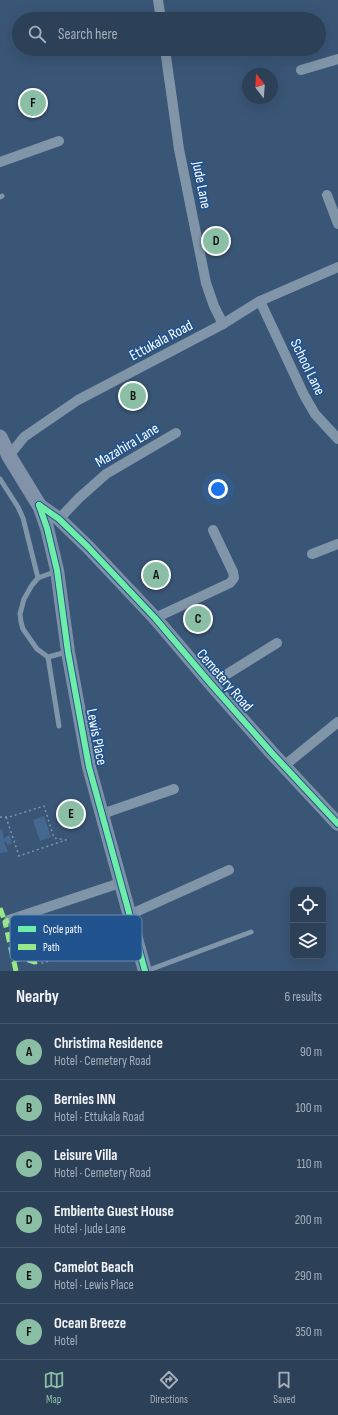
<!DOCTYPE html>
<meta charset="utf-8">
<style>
:root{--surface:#2c4058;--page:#384b61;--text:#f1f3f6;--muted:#a6afba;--line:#48596e;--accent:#8abfa5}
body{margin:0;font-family:"Sofia Sans Condensed",sans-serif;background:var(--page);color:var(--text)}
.controls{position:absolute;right:12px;bottom:12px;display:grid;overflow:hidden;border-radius:8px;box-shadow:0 4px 16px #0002}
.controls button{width:36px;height:36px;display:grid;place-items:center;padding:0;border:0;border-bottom:1px solid var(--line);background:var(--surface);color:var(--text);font:20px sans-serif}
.compass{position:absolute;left:242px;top:68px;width:36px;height:36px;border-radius:50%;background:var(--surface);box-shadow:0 4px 16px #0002;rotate:343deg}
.you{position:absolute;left:218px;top:489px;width:14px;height:14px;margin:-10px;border:3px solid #fff;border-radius:50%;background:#1a73e8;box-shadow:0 0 0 6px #1a73e833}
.badge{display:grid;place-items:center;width:26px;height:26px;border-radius:50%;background:var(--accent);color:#111;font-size:13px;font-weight:700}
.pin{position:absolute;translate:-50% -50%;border:2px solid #fff;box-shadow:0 1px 4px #0006}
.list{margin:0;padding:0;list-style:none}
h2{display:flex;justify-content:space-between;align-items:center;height:52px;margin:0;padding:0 16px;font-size:17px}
h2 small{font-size:13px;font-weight:400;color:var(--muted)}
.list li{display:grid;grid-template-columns:26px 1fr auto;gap:12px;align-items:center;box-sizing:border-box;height:56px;padding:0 16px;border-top:1px solid var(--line)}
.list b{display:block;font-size:15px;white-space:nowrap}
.list p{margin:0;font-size:13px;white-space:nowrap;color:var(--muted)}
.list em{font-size:13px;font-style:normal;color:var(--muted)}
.icon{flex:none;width:22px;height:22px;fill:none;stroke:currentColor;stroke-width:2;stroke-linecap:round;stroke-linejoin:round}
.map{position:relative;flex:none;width:338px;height:971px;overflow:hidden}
.search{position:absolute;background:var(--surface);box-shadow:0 4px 16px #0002;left:12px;right:12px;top:12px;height:44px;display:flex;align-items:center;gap:10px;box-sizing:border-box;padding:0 14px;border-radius:22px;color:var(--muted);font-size:15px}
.sheet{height:388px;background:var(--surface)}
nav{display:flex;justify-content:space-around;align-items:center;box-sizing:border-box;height:56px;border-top:1px solid var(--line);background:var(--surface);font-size:11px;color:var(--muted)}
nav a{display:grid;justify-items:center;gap:2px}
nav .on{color:var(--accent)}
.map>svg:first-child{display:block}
.water{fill:#446890}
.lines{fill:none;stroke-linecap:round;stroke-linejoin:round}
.path{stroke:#8195a9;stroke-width:1.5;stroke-dasharray:2 3;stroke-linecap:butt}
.lane{stroke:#8195a9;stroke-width:5}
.street{stroke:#8195a9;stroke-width:10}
.secondary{stroke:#7d90a6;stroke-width:14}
.primary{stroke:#8192a9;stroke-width:15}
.quiet{stroke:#98e88a;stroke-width:5;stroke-dasharray:10 5;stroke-linecap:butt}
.cycleway-casing{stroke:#21548f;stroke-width:8}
.cycleway{stroke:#6deda7;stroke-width:6}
.labels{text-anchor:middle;stroke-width:3.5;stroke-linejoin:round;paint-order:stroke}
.street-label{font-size:15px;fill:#fff;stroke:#21548f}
.key{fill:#21548f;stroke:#6487b1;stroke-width:1}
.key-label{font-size:11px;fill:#fff}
</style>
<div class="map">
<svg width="338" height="971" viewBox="0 0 338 971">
<rect width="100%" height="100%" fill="#3a5676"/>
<g class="water">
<polygon points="44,816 51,837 40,841 33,820"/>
<polygon points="2,829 4,840 5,839 5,837 10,835 12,844 7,845 6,842 4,842 8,852 0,853 0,830"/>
</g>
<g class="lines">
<g class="path">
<polyline points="0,817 9,817 44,806 54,838 67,840"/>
<polyline points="6,817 19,856 63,841"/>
<polyline points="62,955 57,942 37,948 42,963 54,960 61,955 62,955 102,942"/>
</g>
<g class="lane">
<polyline points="0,197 2,196"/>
<polyline points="0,479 18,507 23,518 38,578"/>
<polyline points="57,571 38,578 32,585 24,599 20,614 21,622 23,629 37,649 48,657 67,652"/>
<polyline points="48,657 59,726"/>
<polyline points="146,971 251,932"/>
</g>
<g class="street">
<polyline points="158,0 161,19"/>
<polyline points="165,49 179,149 206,283 214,306 223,324"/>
<polyline points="301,70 338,59"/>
<polyline points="0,162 59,141"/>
<polyline points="327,195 338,224"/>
<polyline points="260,301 304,395 315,414 338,439"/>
<polyline points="9,456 24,437 78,400 223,324 260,301 338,267"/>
<polyline points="59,519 79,498 106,474 176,433"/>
<polyline points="312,554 338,544"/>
<polyline points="155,618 230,583 234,578 233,572 213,530"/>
<polyline points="211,684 277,643"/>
<polyline points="284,766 338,722"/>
<polyline points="102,814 174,789"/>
<polyline points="129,915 229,870"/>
<polyline points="9,920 120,883"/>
</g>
<g class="secondary">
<polyline points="39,505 47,528 57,570 68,652 89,767 145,971"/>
<polyline points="39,505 59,519 88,547 155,618 211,684 271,752 338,824"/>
</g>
<polyline class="primary" points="0,437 9,456 39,505"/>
<g class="quiet">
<polyline points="0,908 5,922"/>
<polyline points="9,920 5,922 16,971"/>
<polyline points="13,960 23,958 34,962 41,961"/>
</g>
<g class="cycleway-casing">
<g id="cycleway">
<polyline points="39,505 47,528 57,570 68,652 89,767 145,971"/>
<polyline points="39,505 59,519 88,547 155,618 211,684 271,752 338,824"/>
</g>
</g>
<use href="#cycleway" class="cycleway"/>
</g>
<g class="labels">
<g class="street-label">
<text transform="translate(202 185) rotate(79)" y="5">Jude Lane</text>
<text transform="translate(161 340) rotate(-28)" y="5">Ettukala Road</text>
<text transform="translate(308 367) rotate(64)" y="5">School Lane</text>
<text transform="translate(127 445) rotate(-31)" y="5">Mazahira Lane</text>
<text transform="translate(225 680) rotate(49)" y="5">Cemetery Road</text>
<text transform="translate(97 737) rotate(79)" y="5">Lewis Place</text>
</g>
</g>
<rect x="10" y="915" width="132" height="46" rx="6" class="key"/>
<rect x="18" y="926" width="18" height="6" fill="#6deda7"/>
<rect x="18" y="944" width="18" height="6" fill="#98e88a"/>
<g class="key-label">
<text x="43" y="933">Cycle path</text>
<text x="43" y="951">Path</text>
</g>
</svg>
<div class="controls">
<button><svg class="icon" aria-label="locate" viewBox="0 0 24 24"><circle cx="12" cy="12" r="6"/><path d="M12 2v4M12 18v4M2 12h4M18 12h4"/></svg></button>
<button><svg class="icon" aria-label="layers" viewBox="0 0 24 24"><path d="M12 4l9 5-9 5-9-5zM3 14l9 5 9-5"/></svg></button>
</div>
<svg class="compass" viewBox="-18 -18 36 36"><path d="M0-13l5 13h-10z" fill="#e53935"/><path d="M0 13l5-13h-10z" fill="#a6afba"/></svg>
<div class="you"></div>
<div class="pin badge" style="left:156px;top:575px">A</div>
<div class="pin badge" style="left:133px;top:396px">B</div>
<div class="pin badge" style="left:198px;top:619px">C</div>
<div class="pin badge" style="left:216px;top:241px">D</div>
<div class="pin badge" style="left:71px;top:814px">E</div>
<div class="pin badge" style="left:33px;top:103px">F</div>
<div class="search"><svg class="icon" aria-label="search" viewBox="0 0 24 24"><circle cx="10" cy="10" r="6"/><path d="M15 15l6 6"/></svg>Search here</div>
</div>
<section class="sheet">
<h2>Nearby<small>6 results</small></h2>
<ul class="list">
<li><span class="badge">A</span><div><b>Christima Residence</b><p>Hotel · Cemetery Road</p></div><em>90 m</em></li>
<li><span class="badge">B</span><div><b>Bernies INN</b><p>Hotel · Ettukala Road</p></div><em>100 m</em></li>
<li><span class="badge">C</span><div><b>Leisure Villa</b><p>Hotel · Cemetery Road</p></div><em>110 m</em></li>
<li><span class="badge">D</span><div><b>Embiente Guest House</b><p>Hotel · Jude Lane</p></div><em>200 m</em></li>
<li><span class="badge">E</span><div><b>Camelot Beach</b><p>Hotel · Lewis Place</p></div><em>290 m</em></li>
<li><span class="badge">F</span><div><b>Ocean Breeze</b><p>Hotel</p></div><em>350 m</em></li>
</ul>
</section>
<nav>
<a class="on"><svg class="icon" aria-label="map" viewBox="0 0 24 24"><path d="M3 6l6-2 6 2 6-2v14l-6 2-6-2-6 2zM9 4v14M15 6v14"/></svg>Map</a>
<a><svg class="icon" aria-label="directions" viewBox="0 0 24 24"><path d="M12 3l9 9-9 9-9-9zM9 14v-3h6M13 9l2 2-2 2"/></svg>Directions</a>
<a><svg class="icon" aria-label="saved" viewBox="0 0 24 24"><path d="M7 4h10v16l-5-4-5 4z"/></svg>Saved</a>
</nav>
